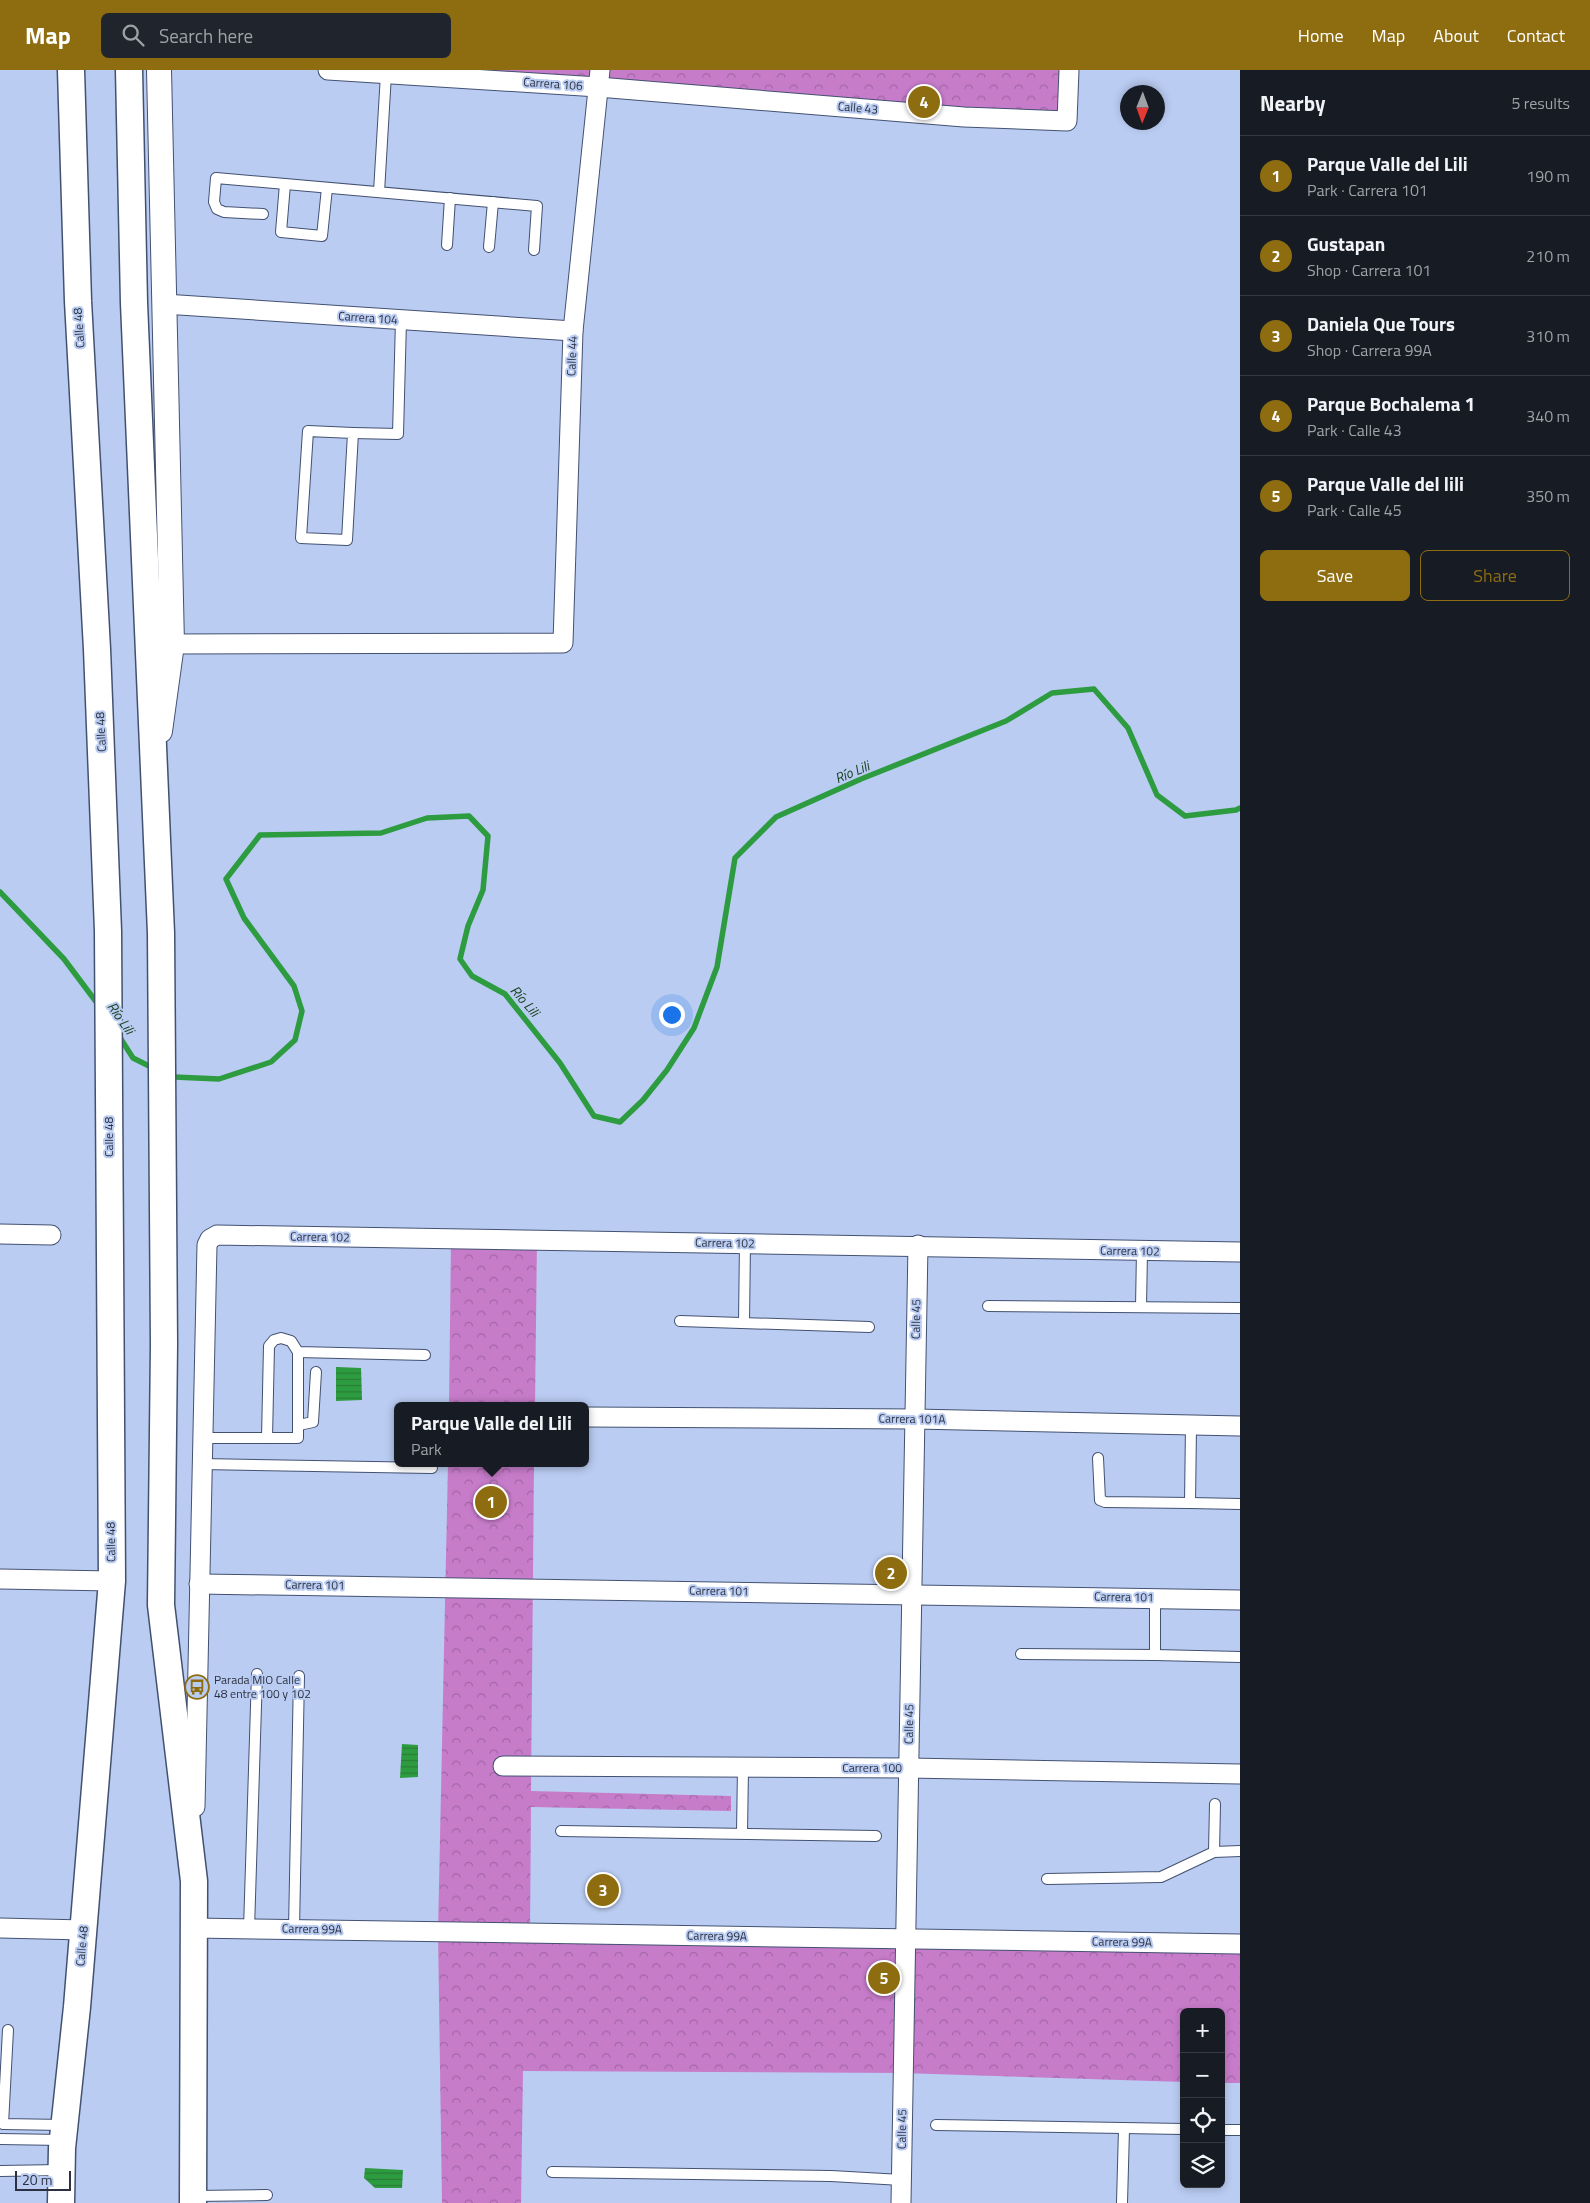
<!DOCTYPE html>
<meta charset="utf-8">
<style>
:root{--surface:#171b24;--page:#20242c;--text:#f1f3f6;--muted:#9ea1a6;--line:#363941;--accent:#8e6c10}
body{margin:0;font-family:"Titillium Web",sans-serif;background:var(--page);color:var(--text)}
.controls{position:absolute;right:15px;bottom:15px;display:grid;overflow:hidden;border-radius:8px;box-shadow:0 2px 8px #0003}
.controls button{width:45px;height:45px;display:grid;place-items:center;padding:0;border:0;border-bottom:1px solid var(--line);background:var(--surface);color:var(--text);font:25px sans-serif}
.compass{position:absolute;left:1120px;top:15px;width:45px;height:45px;border-radius:50%;background:var(--surface);box-shadow:0 2px 8px #0003;rotate:181deg}
.scale{position:absolute;left:15px;bottom:12px;width:56px;box-sizing:border-box;padding-left:5px;border:2px solid #2b3140;border-top:0;font-size:14px;line-height:18px;white-space:nowrap;color:#2b3140;-webkit-text-stroke:4px #baccf2;paint-order:stroke}
.you{position:absolute;left:671px;top:944px;width:18px;height:18px;margin:-12px;border:4px solid #fff;border-radius:50%;background:#1a73e8;box-shadow:0 0 0 8px #1a73e833}
.badge{display:grid;place-items:center;width:32px;height:32px;border-radius:50%;background:var(--accent);color:#fff;font-size:16px;font-weight:700}
.pin{position:absolute;translate:-50% -50%;border:2px solid #fff;box-shadow:0 1px 5px #0006}
.popup{position:absolute;left:394px;top:1332px;width:195px;height:65px;box-sizing:border-box;display:grid;place-content:center;border-radius:8px;background:var(--surface);filter:drop-shadow(0 1px 4px #0005);font-size:16px;white-space:nowrap;color:var(--muted)}
.popup b{font-size:19px;color:var(--text)}
.popup::after{content:'';position:absolute;left:50%;top:100%;margin-left:-10px;border:10px solid transparent;border-top-color:var(--surface)}
.list{margin:0;padding:0;list-style:none}
h2{display:flex;justify-content:space-between;align-items:center;height:65px;margin:0;padding:0 20px;font-size:21px}
h2 small{font-size:16px;font-weight:400;color:var(--muted)}
.list li{display:grid;grid-template-columns:32px 1fr auto;gap:15px;align-items:center;box-sizing:border-box;height:80px;padding:0 20px;border-top:1px solid var(--line)}
.list b{display:block;font-size:19px;white-space:nowrap}
.list p{margin:0;font-size:16px;white-space:nowrap;color:var(--muted)}
.list em{font-size:16px;font-style:normal;color:var(--muted)}
.actions{display:flex;gap:10px;padding:15px 20px}
.actions a{flex:1;padding:11px 0;border:1px solid var(--accent);border-radius:8px;text-align:center;font-size:18px;color:var(--accent)}
.actions .main{background:var(--accent);color:#fff}
.icon{flex:none;width:28px;height:28px;fill:none;stroke:currentColor;stroke-width:2;stroke-linecap:round;stroke-linejoin:round}
.map{position:relative;flex:none;width:1240px;height:2133px;overflow:hidden}
header{display:flex;align-items:center;gap:30px;box-sizing:border-box;height:70px;padding:0 25px;background:var(--accent);color:#fff}
header strong{font-size:24px}
nav{display:flex;gap:28px;margin-inline-start:auto;font-size:18px}
.search{width:350px;height:45px;background:var(--page);display:flex;align-items:center;gap:12px;box-sizing:border-box;padding:0 18px;border-radius:8px;color:var(--muted);font-size:19px}
main{display:flex}
aside{flex:1;background:var(--surface)}
.map>svg:first-child{display:block}
.park{fill:url(#park-crowns)}
.water{fill:url(#water-rules)}
.lines{fill:none;stroke-linecap:round;stroke-linejoin:round}
.stream{stroke:#2d9b3f;stroke-width:5.5}
.service-casing{stroke:#435171;stroke-width:12}
.minor-casing{stroke:#435171;stroke-width:21}
.tertiary-casing{stroke:#435171;stroke-width:26}
.secondary-casing{stroke:#435171;stroke-width:29}
.service{stroke:#fff;stroke-width:10}
.minor{stroke:#fff;stroke-width:19}
.tertiary{stroke:#fff;stroke-width:24}
.secondary{stroke:#fff;stroke-width:26}
.labels{text-anchor:middle;stroke-width:4;stroke-linejoin:round;paint-order:stroke}
.street-label{font-size:12px;fill:#2b3140;stroke:#baccf2}
.poi-label{font-size:12px;fill:#2b3140;stroke:#baccf2;text-anchor:start}
.water-label{font-size:14px;font-style:italic;fill:#19421e;stroke:#baccf2}
</style>
<header>
<strong>Map</strong>
<div class="search"><svg class="icon" aria-label="search" viewBox="0 0 24 24"><circle cx="10" cy="10" r="6"/><path d="M15 15l6 6"/></svg>Search here</div>
<nav><a>Home</a><a>Map</a><a>About</a><a>Contact</a></nav>
</header>
<main>
<div class="map">
<svg width="1240" height="2133" viewBox="0 0 1240 2133">
<defs>
<pattern id="park-crowns" width="20" height="18" patternUnits="userSpaceOnUse" patternTransform="scale(1.25)"><rect width="20" height="18" fill="#c77cca"/><path d="M2 6a3 3 0 1 1 6 0M12 15a3 3 0 1 1 6 0" fill="none" stroke="#a266a5"/></pattern>
<pattern id="water-rules" width="6" height="5" patternUnits="userSpaceOnUse" patternTransform="scale(1.25)"><rect width="6" height="5" fill="#2d9b3f"/><path d="M0 2.5h6" fill="none" stroke="#277f36"/></pattern>
</defs>
<rect width="100%" height="100%" fill="#baccf2"/>
<g class="park">
<polygon points="328,0 1069,0 1067,51"/>
<polygon points="451,1169 537,1170 535,1336 449,1336"/>
<polygon points="448,1393 534,1393 531,1721 731,1726 731,1741 531,1737 530,1864 1240,1874 1240,2013 1221,2013 1221,1942 1184,1942 1184,2012 902,2003 523,2001 521,2133 442,2133 438,1862"/>
</g>
<g class="water">
<polygon points="336,1297 361,1298 362,1330 336,1331"/>
<polygon points="402,1674 418,1675 418,1707 400,1708"/>
<polygon points="365,2098 403,2100 402,2118 375,2118 364,2108"/>
</g>
<g class="lines">
<g class="stream">
<polyline points="0,822 64,889 100,937"/>
<polyline points="119,966 133,988 155,999"/>
<polyline points="168,1005 174,1007 219,1009 271,992 295,970 302,941 294,916 244,848 226,809 260,765 381,763 427,748 469,746 488,766 483,820 468,856 460,889 472,906 505,924 560,993 594,1046 620,1052 643,1030 667,1000 694,958 717,897 735,788 776,747 861,709 1006,651 1052,623 1094,619 1128,658 1157,725 1185,746 1236,740 1240,738"/>
</g>
<g class="service-casing">
<g id="service">
<polyline points="285,114 281,162 322,166 327,118"/>
<polyline points="379,122 386,4"/>
<polyline points="263,144 224,142 217,139 214,132 216,108 537,136 534,180"/>
<polyline points="447,175 450,128"/>
<polyline points="489,177 493,132"/>
<polygon points="308,361 353,363 347,470 301,468"/>
<polyline points="353,363 398,364 401,250"/>
<polyline points="988,1236 1240,1238"/>
<polyline points="1141,1237 1142,1181"/>
<polyline points="680,1251 869,1257"/>
<polyline points="744,1252 745,1173"/>
<polyline points="299,1355 313,1352 316,1302"/>
<polyline points="202,1368 298,1368 298,1282"/>
<polyline points="267,1368 269,1276 274,1270 281,1268 291,1271 298,1282 425,1285"/>
<polyline points="1098,1388 1100,1430 1105,1432 1190,1433 1191,1356"/>
<polyline points="202,1394 432,1398"/>
<polyline points="1190,1433 1240,1434"/>
<polyline points="1021,1584 1155,1585 1155,1528"/>
<polyline points="1155,1585 1240,1587"/>
<polyline points="561,1761 876,1766"/>
<polyline points="742,1763 743,1698"/>
<polyline points="1214,1782 1215,1734"/>
<polyline points="1047,1809 1161,1807 1214,1782 1240,1781"/>
<polyline points="249,1859 257,1604"/>
<polyline points="294,1859 299,1606"/>
<polyline points="8,1960 3,2054 63,2055"/>
<polyline points="936,2055 1184,2059"/>
<polyline points="1221,2060 1240,2060"/>
<polyline points="0,2069 62,2070"/>
<polyline points="0,2101 61,2100"/>
<polyline points="552,2102 831,2106 902,2110"/>
<polyline points="193,2126 267,2125"/>
<polyline points="1122,2133 1124,2059"/>
</g>
</g>
<g class="minor-casing">
<g id="minor">
<polyline points="328,0 598,17 964,47 1067,51 1069,0"/>
<polyline points="164,234 573,261"/>
<polyline points="172,574 563,573 573,261 600,0"/>
<polyline points="0,1164 51,1165"/>
<polyline points="585,1347 915,1349 1240,1356"/>
<polyline points="0,1509 112,1511"/>
<polyline points="199,1514 1240,1530"/>
<polyline points="503,1696 908,1698 1240,1704"/>
<polyline points="195,1737 207,1175 210,1169 217,1165 1240,1182"/>
<polyline points="0,1858 84,1860"/>
<polyline points="193,1858 1240,1874"/>
<polyline points="901,2133 918,1175"/>
</g>
</g>
<g class="tertiary-casing">
<polyline id="tertiary" points="159,0 172,574 160,661"/>
</g>
<g class="secondary-casing">
<g id="secondary">
<polyline points="129,0 134,233 161,863 164,1274 161,1535 194,1811 193,2133"/>
<polyline points="61,2133 62,2078 77,1937 112,1511 108,861 97,579 78,231 71,0"/>
</g>
</g>
<use href="#service" class="service"/>
<use href="#minor" class="minor"/>
<use href="#tertiary" class="tertiary"/>
<use href="#secondary" class="secondary"/>
</g>
<defs>
<g id="bus-ring" transform="scale(1.25)"><circle r="9.5" fill="#baccf2" stroke="#8e6c10" stroke-width="1.5"/><path d="M-5-6H5V4H4V6H2V4H-2V6H-4V4H-5ZM-3.5-4V0h7V-4ZM-3.5 1.2v1.5H-2V1.2ZM2 1.2v1.5H3.5V1.2Z" fill="#8e6c10"/></g>
</defs>
<g fill-rule="evenodd">
<use href="#bus-ring" x="197" y="1617"/>
</g>
<g class="labels">
<g class="street-label">
<text transform="translate(553 14) rotate(4)" y="4">Carrera 106</text>
<text transform="translate(858 38) rotate(5)" y="4">Calle 43</text>
<text transform="translate(368 248) rotate(4)" y="4">Carrera 104</text>
<text transform="translate(79 258) rotate(-94)" y="4">Calle 48</text>
<text transform="translate(572 286) rotate(-88)" y="4">Calle 44</text>
<text transform="translate(101 662) rotate(-93)" y="4">Calle 48</text>
<text transform="translate(109 1067) rotate(-90)" y="4">Calle 48</text>
<text transform="translate(320 1167) rotate(1)" y="4">Carrera 102</text>
<text transform="translate(725 1173) rotate(1)" y="4">Carrera 102</text>
<text transform="translate(1130 1181) rotate(1)" y="4">Carrera 102</text>
<text transform="translate(916 1249) rotate(-89)" y="4">Calle 45</text>
<text transform="translate(912 1349) rotate(1)" y="4">Carrera 101A</text>
<text transform="translate(111 1472) rotate(-91)" y="4">Calle 48</text>
<text transform="translate(315 1515) rotate(1)" y="4">Carrera 101</text>
<text transform="translate(719 1521) rotate(1)" y="4">Carrera 101</text>
<text transform="translate(1124 1527) rotate(1)" y="4">Carrera 101</text>
<text transform="translate(909 1654) rotate(-89)" y="4">Calle 45</text>
<text x="872" y="1702">Carrera 100</text>
<text transform="translate(312 1859) rotate(1)" y="4">Carrera 99A</text>
<text transform="translate(717 1866) rotate(1)" y="4">Carrera 99A</text>
<text transform="translate(1122 1872) rotate(1)" y="4">Carrera 99A</text>
<text transform="translate(82 1876) rotate(-85)" y="4">Calle 48</text>
<text transform="translate(902 2059) rotate(-89)" y="4">Calle 45</text>
</g>
<g class="poi-label">
<text x="214" y="1614">Parada MIO Calle<tspan x="214" dy="14">48 entre 100 y 102</tspan></text>
</g>
<g class="water-label">
<text transform="translate(852 702) rotate(-23)" y="5">Río Lili</text>
<text transform="translate(525 931) rotate(49)" y="5">Río Lili</text>
<text transform="translate(121 948) rotate(55)" y="5">Río Lili</text>
</g>
</g>
</svg>
<div class="controls">
<button>+</button>
<button>−</button>
<button><svg class="icon" aria-label="locate" viewBox="0 0 24 24"><circle cx="12" cy="12" r="6"/><path d="M12 2v4M12 18v4M2 12h4M18 12h4"/></svg></button>
<button><svg class="icon" aria-label="layers" viewBox="0 0 24 24"><path d="M12 4l9 5-9 5-9-5zM3 14l9 5 9-5"/></svg></button>
</div>
<svg class="compass" viewBox="-18 -18 36 36"><path d="M0-13l5 13h-10z" fill="#e53935"/><path d="M0 13l5-13h-10z" fill="#9ea1a6"/></svg>
<div class="scale">20 m</div>
<div class="you"></div>
<div class="pin badge" style="left:491px;top:1432px">1</div>
<div class="popup"><b>Parque Valle del Lili</b>Park</div>
<div class="pin badge" style="left:891px;top:1503px">2</div>
<div class="pin badge" style="left:603px;top:1820px">3</div>
<div class="pin badge" style="left:924px;top:32px">4</div>
<div class="pin badge" style="left:884px;top:1908px">5</div>
</div>
<aside>
<h2>Nearby<small>5 results</small></h2>
<ul class="list">
<li><span class="badge">1</span><div><b>Parque Valle del Lili</b><p>Park · Carrera 101</p></div><em>190 m</em></li>
<li><span class="badge">2</span><div><b>Gustapan</b><p>Shop · Carrera 101</p></div><em>210 m</em></li>
<li><span class="badge">3</span><div><b>Daniela Que Tours</b><p>Shop · Carrera 99A</p></div><em>310 m</em></li>
<li><span class="badge">4</span><div><b>Parque Bochalema 1</b><p>Park · Calle 43</p></div><em>340 m</em></li>
<li><span class="badge">5</span><div><b>Parque Valle del lili</b><p>Park · Calle 45</p></div><em>350 m</em></li>
</ul>
<div class="actions"><a class="main">Save</a><a>Share</a></div>
</aside>
</main>
